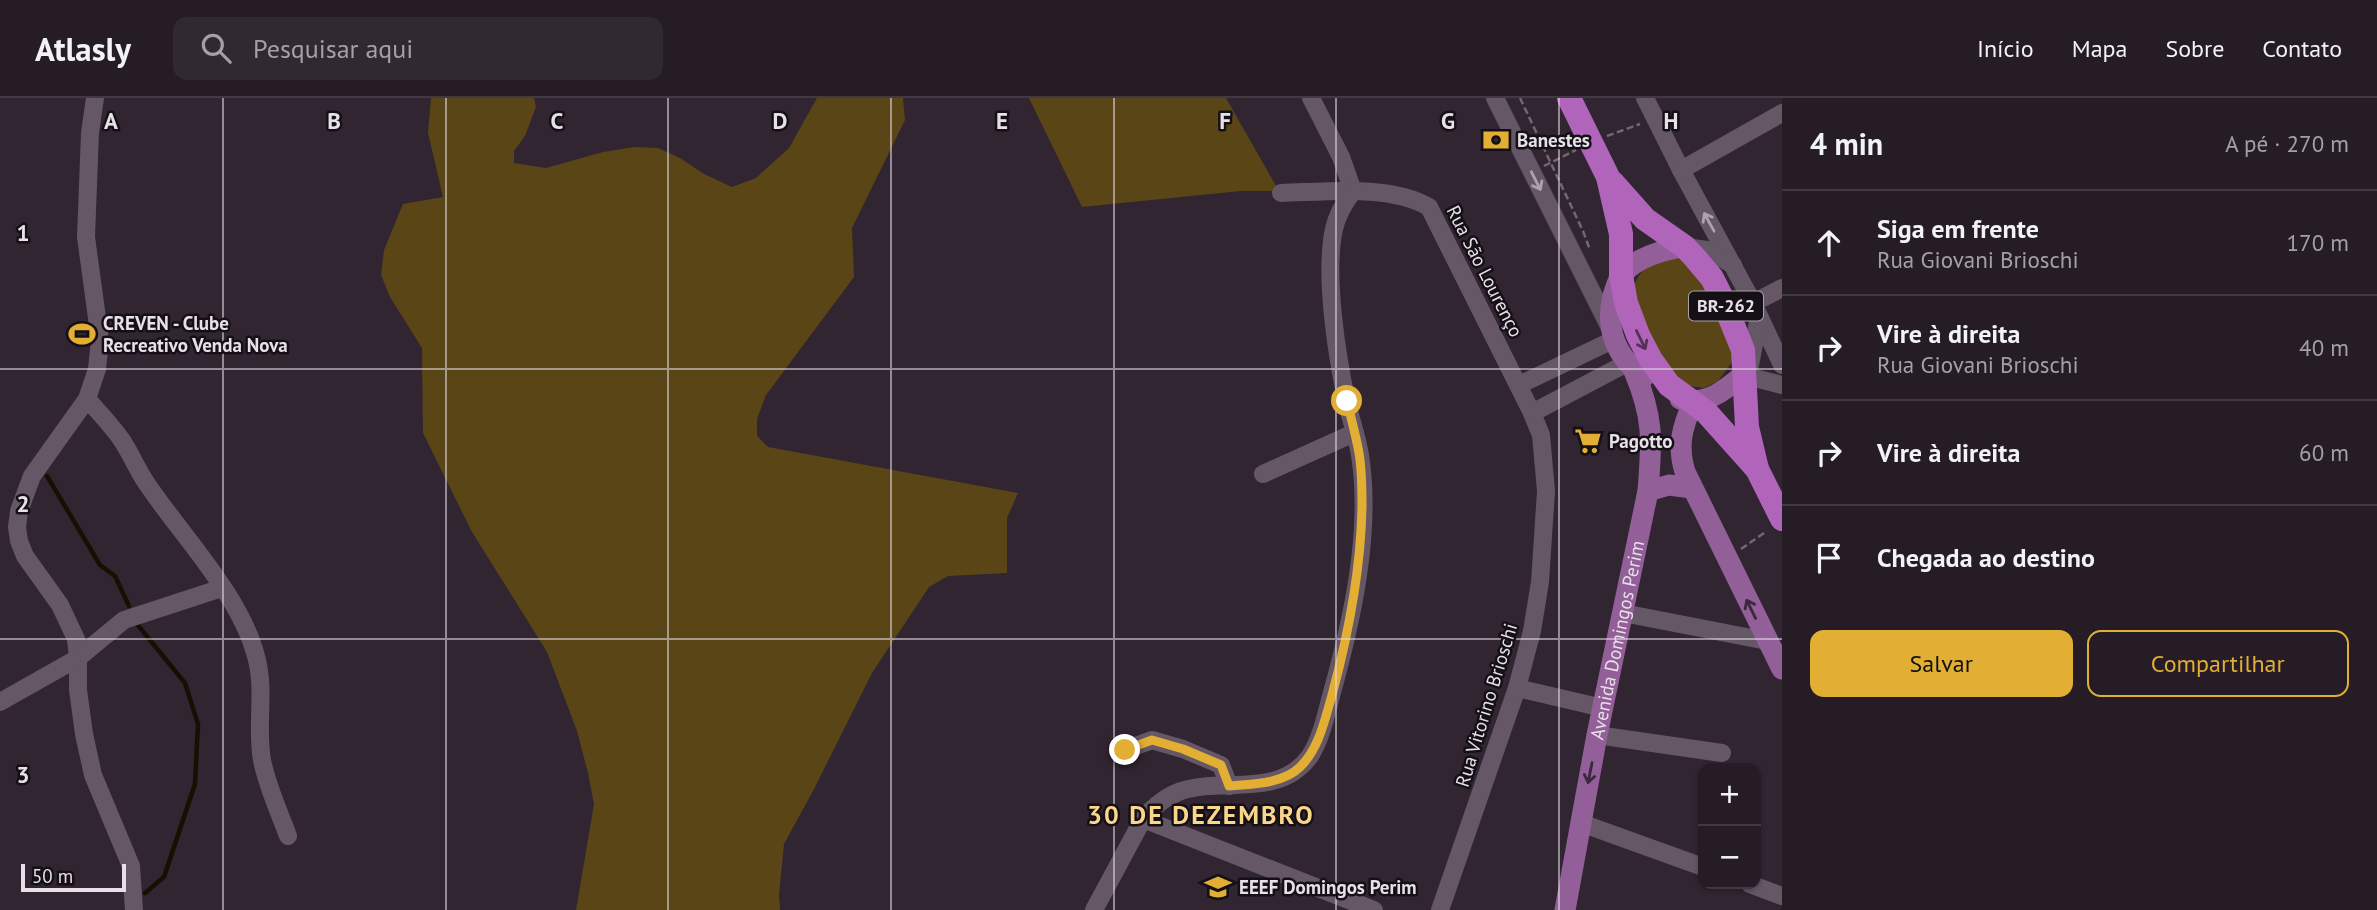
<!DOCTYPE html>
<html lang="pt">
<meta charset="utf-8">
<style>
:root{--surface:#251c26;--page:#312932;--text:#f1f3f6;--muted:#a3a1a7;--line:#423a43;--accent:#e2af34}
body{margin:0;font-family:"PT Sans",sans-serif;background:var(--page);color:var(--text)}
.controls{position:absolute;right:21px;bottom:21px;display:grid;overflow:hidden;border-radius:14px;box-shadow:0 2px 5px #0004}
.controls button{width:63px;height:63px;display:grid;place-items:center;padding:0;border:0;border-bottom:2px solid var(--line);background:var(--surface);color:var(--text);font:35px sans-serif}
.scale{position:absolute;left:21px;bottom:18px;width:105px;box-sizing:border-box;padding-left:7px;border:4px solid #e8e0e9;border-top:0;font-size:19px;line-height:24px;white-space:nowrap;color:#e8e0e9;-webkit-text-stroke:5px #151016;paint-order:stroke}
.stop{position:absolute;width:21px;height:21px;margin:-16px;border:5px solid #e2af34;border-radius:50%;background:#fff}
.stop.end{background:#e2af34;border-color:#fff;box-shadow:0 2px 7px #0008}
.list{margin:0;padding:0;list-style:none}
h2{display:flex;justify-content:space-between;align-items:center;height:91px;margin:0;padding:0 28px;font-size:30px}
h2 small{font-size:23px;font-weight:400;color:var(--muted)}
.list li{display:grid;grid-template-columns:46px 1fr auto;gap:21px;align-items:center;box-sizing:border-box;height:105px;padding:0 28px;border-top:2px solid var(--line)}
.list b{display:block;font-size:26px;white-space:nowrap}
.list p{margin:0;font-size:23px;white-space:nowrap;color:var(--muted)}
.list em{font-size:23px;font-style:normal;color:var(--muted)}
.actions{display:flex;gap:14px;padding:21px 28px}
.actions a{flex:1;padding:16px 0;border:2px solid var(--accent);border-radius:14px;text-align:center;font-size:24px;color:var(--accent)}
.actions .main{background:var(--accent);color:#111}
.icon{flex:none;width:38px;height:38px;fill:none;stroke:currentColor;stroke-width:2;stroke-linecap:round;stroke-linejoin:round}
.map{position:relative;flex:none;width:1782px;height:812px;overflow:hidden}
header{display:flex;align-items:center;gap:42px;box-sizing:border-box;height:98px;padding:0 35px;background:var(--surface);border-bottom:2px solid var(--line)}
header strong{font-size:33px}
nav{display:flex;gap:38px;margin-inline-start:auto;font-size:24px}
.search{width:490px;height:63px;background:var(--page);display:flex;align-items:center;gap:18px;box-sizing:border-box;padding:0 24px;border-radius:14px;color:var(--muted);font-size:26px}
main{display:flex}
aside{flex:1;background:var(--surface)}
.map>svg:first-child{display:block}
.green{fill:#594515}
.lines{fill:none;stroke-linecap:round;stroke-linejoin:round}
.stream{stroke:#171002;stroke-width:4.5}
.path{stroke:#726773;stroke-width:2.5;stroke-dasharray:7 3.5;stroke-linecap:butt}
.minor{stroke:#655766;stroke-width:18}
.major{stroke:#925f99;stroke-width:21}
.highway{stroke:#b065bb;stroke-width:24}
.oneway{stroke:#ada2ae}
.oneway2{stroke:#533258}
.oneway3{stroke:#3a283d}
.route{stroke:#e2af34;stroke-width:9}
.grid{fill:none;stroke:#e8e0e9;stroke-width:2;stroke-opacity:0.55}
.labels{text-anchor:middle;stroke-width:5;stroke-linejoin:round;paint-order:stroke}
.shield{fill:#151016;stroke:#a9a2aa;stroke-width:2}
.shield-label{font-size:18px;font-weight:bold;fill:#e8e0e9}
.poi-label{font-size:19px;font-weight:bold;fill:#e8e0e9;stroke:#151016;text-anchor:start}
.street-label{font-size:19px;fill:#e8e0e9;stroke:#151016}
.district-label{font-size:26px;font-weight:bold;letter-spacing:2px;fill:#fad68d;stroke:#151016}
.grid-label{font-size:23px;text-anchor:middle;font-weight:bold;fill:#e8e0e9;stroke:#151016;stroke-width:5;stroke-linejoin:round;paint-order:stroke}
</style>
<header>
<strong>Atlasly</strong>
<div class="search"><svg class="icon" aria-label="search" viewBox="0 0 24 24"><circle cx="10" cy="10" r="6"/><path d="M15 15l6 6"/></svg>Pesquisar aqui</div>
<nav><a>Início</a><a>Mapa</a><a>Sobre</a><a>Contato</a></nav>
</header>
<main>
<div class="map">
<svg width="1782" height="812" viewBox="0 0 1782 812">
<rect width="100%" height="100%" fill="#312532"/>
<g class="green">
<polygon points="431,0 534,0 536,9 525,38 514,53 514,65 546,70 603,54 635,49 658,50 680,60 704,76 732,89 756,80 789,50 817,0 903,0 905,22 852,130 854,179 766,297 757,321 757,338 768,349 1018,395 1007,420 1007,475 948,478 929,489 872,575 813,693 784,746 779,797 780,812 576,812 594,706 588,675 577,633 547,554 472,434 423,335 422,250 390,199 381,177 384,152 403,106 443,99 428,35"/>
<polygon points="1029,0 1226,0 1279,93 1241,93 1082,109"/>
<path d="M 1676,157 L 1687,160 L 1734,244 L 1733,263 L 1718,283 L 1704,290 L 1683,287 L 1672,280 L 1631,198 C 1639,167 1649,168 1676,157 Z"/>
</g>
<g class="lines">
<g class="stream">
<polyline points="47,378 100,467 115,478 129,508"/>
<polyline points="136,525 185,585 198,626 195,686 164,779 145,795"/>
</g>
<g class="path">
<polyline points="1520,0 1583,133 1590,152"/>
<polyline points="1607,38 1640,26"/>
<polyline points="1544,68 1576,52"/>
<polyline points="1741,451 1767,433"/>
</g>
<g class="minor">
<polyline points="95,0 90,35 86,139 100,242 97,271 87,301 32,378 19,413 17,429 19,443 25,458 60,507 76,541 78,560 78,592 84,636 93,677 131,768 134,812"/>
<polyline points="1311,0 1341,59 1353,93"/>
<polyline points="1495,0 1609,228"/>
<polyline points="1645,0 1681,72 1753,205 1782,267"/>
<polyline points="1681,72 1782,15"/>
<path d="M 1281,95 C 1325,94 1390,86 1429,109 L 1532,315 L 1541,337 L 1546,393 L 1540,484 L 1532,533 L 1517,590 L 1440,812"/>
<polyline points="1685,149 1707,152 1733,167"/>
<polyline points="1753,205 1782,190"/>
<polyline points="1759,219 1750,267 1743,277 1782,287"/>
<polyline points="1519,287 1613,242"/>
<path d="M 87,301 C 99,314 111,327 121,341 C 130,354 136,369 145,383 C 180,436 242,498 257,562 C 265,595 256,629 262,662 C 267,688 279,713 288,738"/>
<polyline points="1532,315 1627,265"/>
<polyline points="1263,376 1354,335"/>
<polyline points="1623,515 1767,543"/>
<polyline points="1517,590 1603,610"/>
<polyline points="0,604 78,560 124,522 222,490"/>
<polyline points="1597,637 1722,655"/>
<polyline points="1125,652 1152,642 1183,651 1221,667 1229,688"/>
<polyline points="1143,721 1374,812"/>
<polyline points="1581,725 1703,769"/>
<polyline points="1750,786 1782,798"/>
<path d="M 1094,812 L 1143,721 C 1153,709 1167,698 1181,693 C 1224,679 1279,701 1310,658 C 1321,641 1326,617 1331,598 C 1352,523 1372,434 1360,357 C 1357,339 1351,322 1347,305 C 1337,259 1324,177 1334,131 C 1337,117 1344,105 1353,93"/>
</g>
<g class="major">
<path d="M 1644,279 C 1616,259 1605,231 1613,198 C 1615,192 1617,183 1621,178 C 1634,160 1664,151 1685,149"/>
<path d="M 1680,301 C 1706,308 1724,293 1743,277"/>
<path d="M 1693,305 C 1682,329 1677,348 1685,374 L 1782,571"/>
<polyline points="1648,393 1669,387 1692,390"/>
<path id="s1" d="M 1565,812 L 1597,637 L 1648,393 C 1652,343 1654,320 1634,273"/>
</g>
<g class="highway">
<polyline points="1569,0 1608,79 1621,136 1621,177 1626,205 1638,237 1651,262 1669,287 1706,314 1757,371"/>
<polyline points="1613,85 1645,121 1685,149 1696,161 1712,180 1722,200 1743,252 1747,329 1757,371 1782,421"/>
</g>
</g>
<defs><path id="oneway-shaft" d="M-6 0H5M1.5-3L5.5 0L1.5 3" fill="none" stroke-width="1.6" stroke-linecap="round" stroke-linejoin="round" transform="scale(1.75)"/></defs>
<g class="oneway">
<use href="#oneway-shaft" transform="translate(1536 83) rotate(63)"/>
<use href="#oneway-shaft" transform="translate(1709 124) rotate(-119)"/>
</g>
<use class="oneway2" href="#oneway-shaft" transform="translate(1641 242) rotate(64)"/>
<g class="oneway3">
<use href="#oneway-shaft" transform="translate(1751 511) rotate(-116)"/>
<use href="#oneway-shaft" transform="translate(1590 675) rotate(101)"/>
</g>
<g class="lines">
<path class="route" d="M 1125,652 L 1152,642 L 1183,651 L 1221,667 L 1229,688 C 1252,686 1283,686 1300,669 C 1319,651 1325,621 1332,597 C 1349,534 1361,473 1362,408 C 1362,391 1362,372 1359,355 C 1356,338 1351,320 1347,303"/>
</g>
<path class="grid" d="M 223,0 L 223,812M 446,0 L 446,812M 668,0 L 668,812M 891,0 L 891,812M 1114,0 L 1114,812M 1336,0 L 1336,812M 1559,0 L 1559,812M 0,271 L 1782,271M 0,541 L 1782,541"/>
<defs>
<g id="bank-bare" transform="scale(2.1)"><path d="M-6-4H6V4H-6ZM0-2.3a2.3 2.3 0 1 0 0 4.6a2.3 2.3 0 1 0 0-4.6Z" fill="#e2af34" stroke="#151016" stroke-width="2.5" paint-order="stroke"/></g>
<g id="stadium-bare" transform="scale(2.1)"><path d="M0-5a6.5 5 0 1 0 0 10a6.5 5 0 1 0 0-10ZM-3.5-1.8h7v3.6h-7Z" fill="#e2af34" stroke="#151016" stroke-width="2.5" paint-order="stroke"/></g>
<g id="supermarket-bare" transform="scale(2.1)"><path d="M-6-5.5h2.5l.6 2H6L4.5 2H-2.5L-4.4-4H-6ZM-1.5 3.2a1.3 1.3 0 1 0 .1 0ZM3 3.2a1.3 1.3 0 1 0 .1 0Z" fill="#e2af34" stroke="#151016" stroke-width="2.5" paint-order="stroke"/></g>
<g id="school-bare" transform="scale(2.1)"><path d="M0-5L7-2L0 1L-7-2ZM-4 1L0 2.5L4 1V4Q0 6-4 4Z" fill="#e2af34" stroke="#151016" stroke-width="2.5" paint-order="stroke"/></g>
</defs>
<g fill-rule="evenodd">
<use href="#bank-bare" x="1496" y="42"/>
<use href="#stadium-bare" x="82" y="236"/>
<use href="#supermarket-bare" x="1588" y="343"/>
<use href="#school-bare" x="1218" y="789"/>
</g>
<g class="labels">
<rect class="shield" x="1689" y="193.5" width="74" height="29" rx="5"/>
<g class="shield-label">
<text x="1726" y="214">BR-262</text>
</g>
<g class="poi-label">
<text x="1517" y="49">Banestes</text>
<text x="103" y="232">CREVEN - Clube<tspan x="103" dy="22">Recreativo Venda Nova</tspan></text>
<text x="1609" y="350">Pagotto</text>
<text x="1239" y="796">EEEF Domingos Perim</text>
</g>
<g class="street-label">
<text transform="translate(1485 173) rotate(63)" y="7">Rua São Lourenço</text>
<text dy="7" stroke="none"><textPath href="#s1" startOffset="275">Avenida Domingos Perim</textPath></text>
<text transform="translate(1486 607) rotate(-73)" y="7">Rua Vitorino Brioschi</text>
</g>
<g class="district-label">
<text x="1201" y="726">30 DE DEZEMBRO</text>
</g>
</g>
<g class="grid-label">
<text x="111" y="31">A</text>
<text x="334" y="31">B</text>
<text x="557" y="31">C</text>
<text x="780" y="31">D</text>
<text x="1002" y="31">E</text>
<text x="1225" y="31">F</text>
<text x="1448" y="31">G</text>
<text x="1671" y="31">H</text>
<text x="23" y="143">1</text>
<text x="23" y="414">2</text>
<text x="23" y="685">3</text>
</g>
</svg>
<div class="controls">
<button>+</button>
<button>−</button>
</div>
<div class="scale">50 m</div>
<div class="stop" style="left:1347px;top:303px"></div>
<div class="stop end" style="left:1125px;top:652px"></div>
</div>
<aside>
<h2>4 min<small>A pé · 270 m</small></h2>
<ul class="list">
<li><svg class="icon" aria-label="ahead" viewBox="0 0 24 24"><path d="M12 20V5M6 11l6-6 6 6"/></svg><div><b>Siga em frente</b><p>Rua Giovani Brioschi</p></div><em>170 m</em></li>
<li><svg class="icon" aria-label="right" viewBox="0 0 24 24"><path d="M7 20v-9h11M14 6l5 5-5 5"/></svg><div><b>Vire à direita</b><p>Rua Giovani Brioschi</p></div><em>40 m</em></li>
<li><svg class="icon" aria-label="right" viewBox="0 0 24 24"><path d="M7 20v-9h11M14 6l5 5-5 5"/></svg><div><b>Vire à direita</b></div><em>60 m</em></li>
<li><svg class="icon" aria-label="arrive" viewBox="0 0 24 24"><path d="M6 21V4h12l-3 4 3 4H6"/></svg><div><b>Chegada ao destino</b></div></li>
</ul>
<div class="actions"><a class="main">Salvar</a><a>Compartilhar</a></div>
</aside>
</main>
